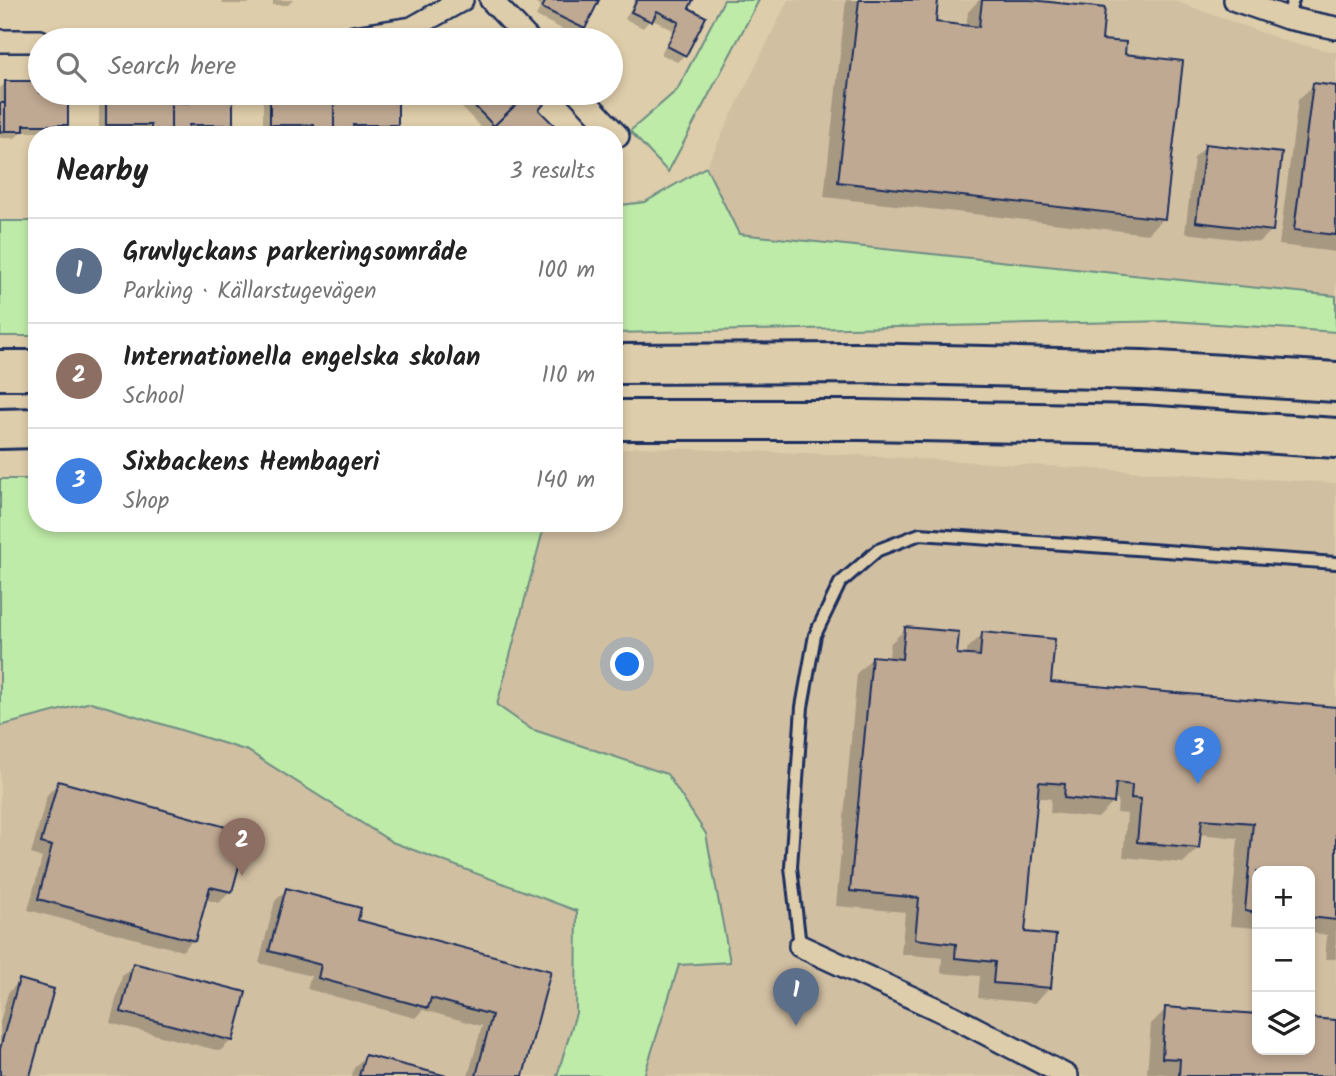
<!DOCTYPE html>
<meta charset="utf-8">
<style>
:root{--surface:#fff;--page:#f2f2f2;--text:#222;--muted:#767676;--line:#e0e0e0;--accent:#d1495b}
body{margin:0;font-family:Kalam,sans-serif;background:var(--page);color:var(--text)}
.controls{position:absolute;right:21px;bottom:21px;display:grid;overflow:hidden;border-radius:14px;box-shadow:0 4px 10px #0003}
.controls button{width:63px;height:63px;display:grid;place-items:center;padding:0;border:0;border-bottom:2px solid var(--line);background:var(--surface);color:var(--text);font:35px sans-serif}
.you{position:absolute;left:628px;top:665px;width:24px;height:24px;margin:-18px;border:5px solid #fff;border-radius:50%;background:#1a73e8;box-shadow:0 0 0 10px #1a73e833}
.badge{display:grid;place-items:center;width:46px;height:46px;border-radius:50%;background:var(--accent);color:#fff;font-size:23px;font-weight:700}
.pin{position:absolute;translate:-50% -58px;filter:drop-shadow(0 2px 4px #0008)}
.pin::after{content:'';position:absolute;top:37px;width:24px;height:21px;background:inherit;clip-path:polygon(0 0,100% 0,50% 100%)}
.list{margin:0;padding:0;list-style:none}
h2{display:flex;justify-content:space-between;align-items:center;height:91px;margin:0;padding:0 28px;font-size:30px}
h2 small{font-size:23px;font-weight:400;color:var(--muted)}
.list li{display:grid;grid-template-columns:46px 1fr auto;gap:21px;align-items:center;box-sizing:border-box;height:105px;padding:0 28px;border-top:2px solid var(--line)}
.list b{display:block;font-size:26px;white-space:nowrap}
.list p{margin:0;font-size:23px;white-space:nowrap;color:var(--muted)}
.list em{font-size:23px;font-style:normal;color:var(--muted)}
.icon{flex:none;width:38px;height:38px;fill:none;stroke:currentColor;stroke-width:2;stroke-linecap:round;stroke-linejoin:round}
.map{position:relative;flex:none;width:1336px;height:1076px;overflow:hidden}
.search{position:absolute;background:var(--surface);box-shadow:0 4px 10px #0003;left:28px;top:28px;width:595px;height:77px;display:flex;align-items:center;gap:18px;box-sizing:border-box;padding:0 24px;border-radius:38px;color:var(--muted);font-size:26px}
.panel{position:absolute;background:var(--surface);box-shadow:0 4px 10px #0003;left:28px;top:126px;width:595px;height:406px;border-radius:28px}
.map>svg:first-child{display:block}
.built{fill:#d1bfa2;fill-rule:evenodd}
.green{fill:#bfeba8;stroke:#6d8d83;stroke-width:2}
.shadow{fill:#0003}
.building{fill:#c0a993;stroke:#1b2f5e;stroke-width:2}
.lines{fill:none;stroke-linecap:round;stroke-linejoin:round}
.service-casing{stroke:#1b2f5e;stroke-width:16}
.minor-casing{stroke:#1b2f5e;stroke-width:26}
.motorway-casing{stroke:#1b2f5e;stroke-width:44}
.service{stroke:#decdaa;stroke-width:10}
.minor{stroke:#decdaa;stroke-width:21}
.motorway{stroke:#decdaa;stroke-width:38}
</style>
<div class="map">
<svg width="1336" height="1076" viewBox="0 0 1336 1076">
<rect width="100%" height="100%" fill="#decdaa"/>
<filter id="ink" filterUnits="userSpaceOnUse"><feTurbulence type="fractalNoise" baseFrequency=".0143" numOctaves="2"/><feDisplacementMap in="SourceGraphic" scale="14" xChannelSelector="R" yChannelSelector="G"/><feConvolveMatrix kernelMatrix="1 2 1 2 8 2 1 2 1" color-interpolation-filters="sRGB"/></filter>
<g filter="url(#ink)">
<g class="built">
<polygon points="788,0 1172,0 1288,42 1336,52 1336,296 739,234 706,167"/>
<path d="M 635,447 L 856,455 L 1336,483 L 1336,1076 L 644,1076 L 679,965 L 730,962 L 667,774 L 531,729 L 497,705 L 545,523 L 614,523 L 614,452 ZM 1257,871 L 1310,871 L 1310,1050 L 1257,1050 Z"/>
<polygon points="91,702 248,751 392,842 577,911 576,1014 557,1076 0,1076 0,726"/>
</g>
<g class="green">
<polygon points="724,0 759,0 668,172 630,131 677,90"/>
<polygon points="706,167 739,234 1336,296 1336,332 1172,321 614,333 614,206 645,202"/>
<rect x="0" y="221" width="37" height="115"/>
<polygon points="0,479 37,479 37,523 545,523 497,705 531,729 667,774 706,834 730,962 679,965 644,1076 557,1076 576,1013 577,911 392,842 248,751 91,702 0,726"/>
</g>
<g class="shadow">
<polygon points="222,0 252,0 248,4 222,4"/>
<polygon points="273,0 293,0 288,5 273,5"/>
<polygon points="529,0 597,0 584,28 576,36 536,16 541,6"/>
<polygon points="635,0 691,0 687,9 685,55 677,62 661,54 673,30 651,19 643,28 625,19"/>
<polygon points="846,0 937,0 934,24 966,27 968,12 979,0 1015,0 1100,42 1123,56 1163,219 1148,234 824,197"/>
<polygon points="6,82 40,82 40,93 66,93 66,125 58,132 21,132 15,138 0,138 0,88"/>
<polygon points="1314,85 1336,88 1336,252 1279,245 1298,100"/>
<polygon points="99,93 149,93 149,104 182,104 182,93 232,93 232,125 224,132 186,132 183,135 99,132"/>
<polygon points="263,93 312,93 312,104 347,104 347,93 397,93 397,124 389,132 350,132 347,135 263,132"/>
<polygon points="447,93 531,93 542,104 536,110 562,135 489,135"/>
<polygon points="1206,146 1272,230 1260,242 1185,233 1194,158"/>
<polygon points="905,629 955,655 967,656 967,649 983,634 1049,683 1336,709 1336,959 1325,959 1327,935 1310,933 1310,871 1257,871 1257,928 1230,926 1238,838 1199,834 1198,848 1183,863 1123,857 1127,814 1117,813 1118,800 1113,799 1113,803 1098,818 1050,813 1051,799 1035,797 1023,933 1050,987 1035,1003 978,998 980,976 941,973 942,958 901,954 905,912 836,906 857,673 872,658 889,659 890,644"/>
<polygon points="58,783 231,891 219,903 204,899 193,940 182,951 28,910 42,858 31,854 47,795"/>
<polygon points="286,890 356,921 549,972 521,1076 468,1076 482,1026 423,1010 415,1018 307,989 311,976 259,963 275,901"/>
<polygon points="134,964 232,1040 220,1051 110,1023 122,976"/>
<polygon points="19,981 28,1076 0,1076 0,1022 8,993"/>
<polygon points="1166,1009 1257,1016 1257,1050 1310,1050 1310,1020 1336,1022 1336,1076 1166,1076 1166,1074 1147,1073 1151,1024"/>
<polygon points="365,1056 440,1076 352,1076 354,1068"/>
</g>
<g class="building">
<polygon points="546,0 599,0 585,29 542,8"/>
<polygon points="637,0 693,0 689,8 706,17 686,56 667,46 679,22 657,11 652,22 631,12"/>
<polygon points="859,0 938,0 936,22 979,27 982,0 1031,0 1105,8 1102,40 1126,42 1125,54 1183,61 1165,219 838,182"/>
<polygon points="5,81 40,81 40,93 68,93 68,125 24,125 24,131 5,131"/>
<polygon points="1313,83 1336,86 1336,235 1294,230"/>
<polygon points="106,93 151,93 151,102 171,102 171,131 151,131 151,125 106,125"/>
<polygon points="189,93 233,93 233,125 189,125 189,131 171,131 171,102 189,103"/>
<polygon points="270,93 314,93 314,103 334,102 334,131 314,131 314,125 270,125"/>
<polygon points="354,93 398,93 398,125 353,125 354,131 334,131 334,102 354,103"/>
<polygon points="462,93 528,93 494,126"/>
<polygon points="528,93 533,93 544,104 539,110 564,135 503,135 494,126"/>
<polygon points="0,103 5,103 5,131 0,132"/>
<polygon points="1205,144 1282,153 1273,231 1196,222"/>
<polygon points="905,627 959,632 957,654 980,656 982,632 1055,639 1051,682 1336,707 1336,920 1310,917 1310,871 1257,871 1257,913 1245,911 1253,823 1202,819 1199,848 1137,842 1141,799 1131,798 1132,785 1116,783 1114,803 1064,798 1065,784 1039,782 1025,932 1056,935 1051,988 993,983 995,962 955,958 956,944 915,939 919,898 850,891 872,656 902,659"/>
<polygon points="58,781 248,833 232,892 210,887 195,941 38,899 52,846 41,843"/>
<polygon points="286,888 361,908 358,920 551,971 523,1076 476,1076 492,1015 431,998 428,1008 318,978 321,965 269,951"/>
<polygon points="133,963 246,992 233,1041 121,1012"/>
<polygon points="19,979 54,989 30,1076 0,1076 0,1049"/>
<polygon points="1165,1007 1257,1014 1257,1050 1310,1050 1310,1018 1336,1020 1336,1076 1179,1076 1180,1059 1162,1058"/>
<polygon points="365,1055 447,1076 359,1076"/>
</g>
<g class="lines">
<g class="service-casing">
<g id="service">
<polyline points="1287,18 1293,0"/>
<polyline points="800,946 791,867 802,707 815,635 840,583 878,550 920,534 1336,563"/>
</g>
</g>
<g class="minor-casing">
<g id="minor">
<polyline points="491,0 529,40"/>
<polyline points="1235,0 1287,18 1336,28"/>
<polyline points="335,40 412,28 462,0"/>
<polyline points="0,41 40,41"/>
<polyline points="578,93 618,136"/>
<polyline points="800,946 952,1016 1067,1076"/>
</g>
</g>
<g class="motorway-casing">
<g id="motorway">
<polyline points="614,364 861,363 1142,370 1336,382"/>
<polyline points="0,370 37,370"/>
<polyline points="614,420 862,420 1142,425 1336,438"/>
<polyline points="0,429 37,428"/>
</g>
</g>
<use href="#service" class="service"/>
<use href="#minor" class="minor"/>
<use href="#motorway" class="motorway"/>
</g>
</g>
</svg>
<div class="controls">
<button>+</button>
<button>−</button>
<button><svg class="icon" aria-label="layers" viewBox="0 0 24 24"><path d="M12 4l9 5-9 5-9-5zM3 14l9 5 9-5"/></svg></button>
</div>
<div class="you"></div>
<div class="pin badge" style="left:796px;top:1026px;background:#5c6f8a">1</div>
<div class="pin badge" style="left:242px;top:876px;background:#8d6e63">2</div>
<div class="pin badge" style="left:1198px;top:784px;background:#3f7fe0">3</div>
<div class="search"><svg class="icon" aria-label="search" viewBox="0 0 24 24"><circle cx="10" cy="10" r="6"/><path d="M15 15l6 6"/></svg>Search here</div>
<section class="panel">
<h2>Nearby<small>3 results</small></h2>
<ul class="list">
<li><span class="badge" style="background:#5c6f8a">1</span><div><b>Gruvlyckans parkeringsområde</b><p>Parking · Källarstugevägen</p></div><em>100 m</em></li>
<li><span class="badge" style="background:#8d6e63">2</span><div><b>Internationella engelska skolan</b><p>School</p></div><em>110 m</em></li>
<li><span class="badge" style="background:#3f7fe0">3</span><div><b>Sixbackens Hembageri</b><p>Shop</p></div><em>140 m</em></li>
</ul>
</section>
</div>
